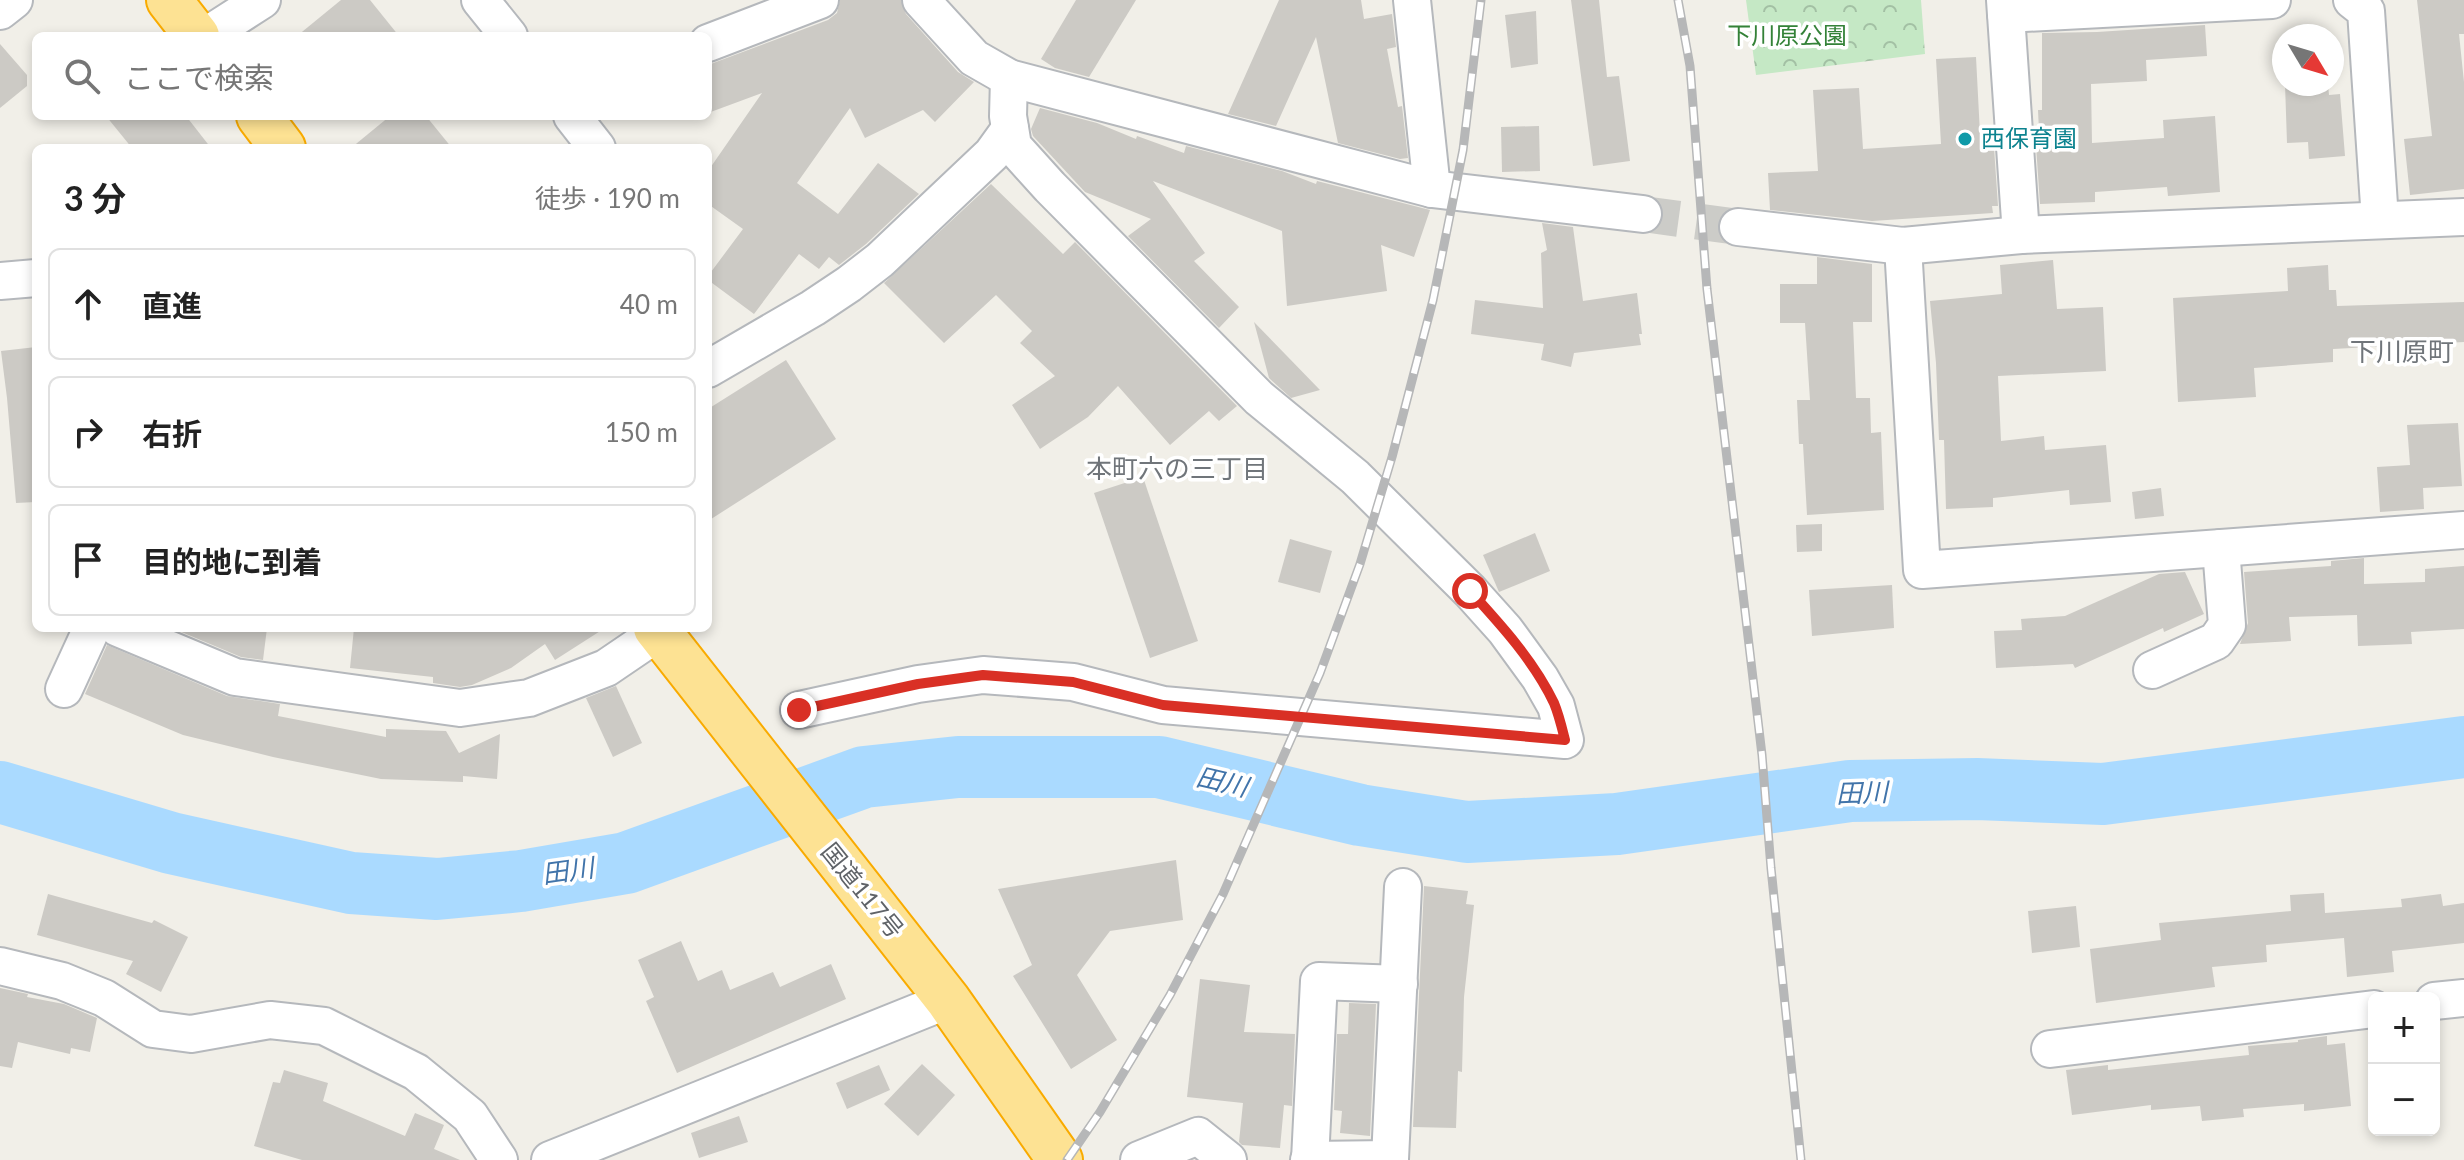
<!DOCTYPE html>
<html lang="ja">
<meta charset="utf-8">
<style>
:root{--surface:#fff;--page:#f6f6f6;--text:#222;--muted:#767676;--line:#e0e0e0}
body{margin:0;font-family:Lato,"Noto Sans JP",sans-serif;background:var(--page);color:var(--text)}
.controls{position:absolute;right:24px;bottom:24px;display:grid;overflow:hidden;border-radius:12px;box-shadow:0 4px 12px #0003}
.controls button{width:72px;height:72px;display:grid;place-items:center;padding:0;border:0;border-bottom:2px solid var(--line);background:var(--surface);color:var(--text);font:40px sans-serif}
.compass{position:absolute;left:2272px;top:24px;width:72px;height:72px;border-radius:50%;background:var(--surface);box-shadow:0 4px 12px #0003;rotate:128deg}
.stop{position:absolute;width:24px;height:24px;margin:-18px;border:6px solid #d93025;border-radius:50%;background:#fff}
.stop.end{background:#d93025;border-color:#fff;box-shadow:0 2px 8px #0008}
.list{margin:0;padding:0;list-style:none}
h2{display:flex;justify-content:space-between;align-items:center;height:104px;margin:0;padding:0 32px;font-size:34px}
h2 small{font-size:26px;font-weight:400;color:var(--muted)}
.list li{display:grid;grid-template-columns:52px 1fr auto;gap:24px;align-items:center;box-sizing:border-box;height:112px;margin:0 16px 16px;padding:0 16px;border:2px solid var(--line);border-radius:12px}
.list b{display:block;font-size:30px;white-space:nowrap}
.list em{font-size:26px;font-style:normal;color:var(--muted)}
.icon{flex:none;width:44px;height:44px;fill:none;stroke:currentColor;stroke-width:2;stroke-linecap:round;stroke-linejoin:round}
.map{position:relative;flex:none;width:2464px;height:1160px;overflow:hidden}
.search{position:absolute;background:var(--surface);box-shadow:0 4px 12px #0003;left:32px;top:32px;width:680px;height:88px;display:flex;align-items:center;gap:20px;box-sizing:border-box;padding:0 28px;border-radius:12px;color:var(--muted);font-size:30px}
.panel{position:absolute;background:var(--surface);box-shadow:0 4px 12px #0003;left:32px;top:144px;width:680px;height:488px;border-radius:12px}
.map>svg:first-child{display:block}
.park{fill:url(#park-crowns)}
.lines{fill:none;stroke-linecap:round;stroke-linejoin:round}
.river{stroke:#aadaff;stroke-width:62}
.building{fill:#cccac5}
.minor-tunnel{stroke:#ccccc8;stroke-width:36;stroke-dasharray:36 18;stroke-linecap:butt}
.minor-casing{stroke:#b5b8bc;stroke-width:40}
.highway-casing{stroke:#f9ab00;stroke-width:48}
.minor{stroke:#fff;stroke-width:36}
.highway{stroke:#fde293;stroke-width:44}
.rail-casing{stroke:#b6b7b8;stroke-width:9}
.rail{stroke:#fff;stroke-width:6;stroke-dasharray:18;stroke-linecap:butt}
.route{stroke:#d93025;stroke-width:10}
.culture-dot{fill:#0f9aa8;stroke:#fff;stroke-width:3}
.labels{text-anchor:middle;stroke-width:7;stroke-linejoin:round;paint-order:stroke}
.park-label{font-size:24px;fill:#348238;stroke:#fff}
.culture-label{font-size:24px;fill:#0d838f;stroke:#fff;text-anchor:start}
.street-label{font-size:24px;fill:#5f6368;stroke:#fff}
.neighbourhood-label{font-size:26px;fill:#70757a;stroke:#fff}
.water-label{font-size:26px;font-style:italic;fill:#4174aa;stroke:#fff}
</style>
<div class="map">
<svg width="2464" height="1160" viewBox="0 0 2464 1160">
<defs>
<pattern id="park-crowns" width="20" height="18" patternUnits="userSpaceOnUse" patternTransform="scale(2)"><rect width="20" height="18" fill="#c5e8c5"/><path d="M2 6a3 3 0 1 1 6 0M12 15a3 3 0 1 1 6 0" fill="none" stroke="#a3c0a4"/></pattern>
</defs>
<rect width="100%" height="100%" fill="#f1efe8"/>
<polygon class="park" points="1746,0 1921,0 1925,54 1756,75"/>
<g class="lines">
<polyline class="river" points="0,792 171,843 351,883 437,889 521,881 626,863 864,777 958,767 1159,767 1360,815 1467,832 1617,824 1850,791 1977,789 2103,794 2464,747"/>
</g>
<g class="building">
<polygon points="341,0 370,0 399,36 297,36"/>
<polygon points="840,0 901,0 906,14 958,72 974,82 935,122 923,110 865,138 850,108 797,183 838,214 878,163 919,194 866,244 839,265 829,257 819,269 799,254 754,314 708,280 708,276 743,229 708,204 708,171 762,93 708,113 708,65 828,20 837,13"/>
<polygon points="1076,0 1136,0 1089,77 1055,68 1041,59"/>
<polygon points="1279,0 1361,0 1364,19 1392,14 1396,47 1387,49 1398,107 1402,106 1408,158 1400,159 1338,143 1316,37 1276,126 1228,114"/>
<polygon points="1571,0 1599,0 1607,77 1619,76 1630,161 1593,166"/>
<polygon points="2417,0 2464,0 2464,34 2459,34 2464,82 2464,189 2410,195 2404,139 2432,136"/>
<polygon points="1536,11 1538,64 1511,68 1505,15"/>
<polygon points="2205,25 2207,56 2146,60 2147,81 2091,84 2092,143 2164,138 2163,120 2215,116 2220,192 2168,196 2167,187 2095,192 2095,202 2040,204 2035,131 2039,131 2038,110 2042,110 2042,33 2097,32"/>
<polygon points="0,44 27,75 27,86 0,108"/>
<polygon points="1976,57 1980,134 1993,133 1998,206 1992,206 1993,213 1872,221 1770,210 1768,173 1818,171 1813,90 1859,88 1863,149 1941,144 1936,59"/>
<polygon points="2285,84 2328,84 2329,95 2340,94 2345,156 2309,159 2308,142 2287,143"/>
<polygon points="1040,108 1097,123 1136,139 1137,136 1184,153 1186,146 1282,171 1316,184 1317,181 1430,210 1414,257 1381,245 1387,291 1287,306 1282,231 1153,181 1205,253 1194,261 1239,307 1219,328 1128,236 1151,219 1085,192 1033,136 1031,129"/>
<polygon points="106,116 186,116 211,148 132,148"/>
<polygon points="390,116 426,116 452,148 351,148"/>
<polygon points="1539,126 1540,171 1502,172 1501,127"/>
<polygon points="991,184 1063,254 1075,242 1237,406 1219,421 1209,411 1170,445 1118,386 1088,417 1040,449 1012,405 1055,376 1020,343 1032,331 996,295 944,343 884,283"/>
<polygon points="1542,223 1573,227 1583,301 1637,293 1642,334 1639,334 1641,345 1574,353 1571,367 1541,360 1544,344 1471,334 1475,300 1543,308 1541,253 1547,250"/>
<polygon points="1817,257 1872,264 1872,322 1853,322 1856,398 1870,398 1871,433 1881,432 1884,510 1807,515 1803,444 1799,444 1797,400 1810,400 1805,323 1780,323 1780,284 1817,284"/>
<polygon points="2053,260 2057,309 2103,307 2106,371 1998,376 2001,441 2044,436 2045,450 2106,445 2111,502 2070,505 2069,490 1993,498 1993,507 1946,509 1944,440 1939,440 1936,363 1930,301 2002,294 2000,265"/>
<polygon points="2328,265 2329,290 2336,290 2337,306 2464,302 2464,342 2333,349 2333,362 2254,368 2256,397 2178,402 2173,298 2288,291 2287,268"/>
<polygon points="1254,322 1320,390 1291,398 1269,378"/>
<polygon points="36,347 36,502 16,503 7,398 1,351"/>
<polygon points="786,360 836,439 708,521 708,409"/>
<polygon points="2458,423 2462,486 2423,488 2424,509 2380,512 2377,467 2410,465 2407,425"/>
<polygon points="1143,477 1198,641 1150,658 1094,493"/>
<polygon points="2161,488 2164,516 2135,519 2132,492"/>
<polygon points="1822,524 1822,551 1797,552 1796,525"/>
<polygon points="1535,533 1550,571 1499,592 1483,555"/>
<polygon points="1290,539 1332,551 1320,593 1278,582"/>
<polygon points="2364,558 2364,584 2425,582 2425,569 2464,566 2464,629 2411,632 2412,644 2358,646 2357,615 2289,617 2291,641 2240,644 2248,623 2244,572 2331,566 2331,561"/>
<polygon points="2185,572 2204,614 2164,632 2163,628 2075,668 2073,664 1996,668 1994,631 2022,630 2021,619 2065,616 2159,574"/>
<polygon points="1892,585 1894,628 1812,636 1809,590"/>
<polygon points="172,628 267,628 263,660 241,657"/>
<polygon points="354,628 605,628 555,660 545,644 511,668 472,685 460,687 433,683 433,677 350,668"/>
<polygon points="107,645 227,696 280,704 278,716 386,737 386,729 446,731 459,753 500,734 497,779 463,776 463,782 381,779 273,757 183,735 85,694"/>
<polygon points="616,686 642,743 613,757 586,698"/>
<polygon points="1176,860 1183,920 1110,931 1077,975 1117,1040 1071,1069 1013,976 1032,965 998,889"/>
<polygon points="1424,886 1468,891 1466,904 1474,905 1464,997 1462,1072 1458,1071 1456,1128 1413,1127"/>
<polygon points="2324,893 2325,913 2402,907 2401,899 2441,894 2443,906 2464,903 2464,943 2392,951 2394,972 2347,977 2344,938 2266,945 2267,962 2212,967 2215,987 2096,1003 2090,949 2161,940 2159,923 2291,911 2290,895"/>
<polygon points="48,894 152,923 154,920 188,937 161,992 126,974 133,961 37,935"/>
<polygon points="2076,906 2080,947 2032,953 2028,911"/>
<polygon points="681,941 698,981 722,970 730,990 773,972 780,987 831,964 846,999 677,1073 646,1001 654,997 638,960"/>
<polygon points="1200,979 1250,985 1244,1032 1295,1034 1292,1106 1284,1105 1280,1148 1242,1145 1239,1142 1243,1103 1187,1097"/>
<polygon points="0,988 28,994 27,997 64,1004 97,1018 90,1052 71,1048 70,1054 18,1042 12,1068 0,1066"/>
<polygon points="1349,1003 1376,1004 1370,1136 1340,1133 1342,1111 1334,1110 1337,1034 1348,1034"/>
<polygon points="2327,1036 2327,1045 2345,1043 2351,1106 2304,1111 2304,1104 2243,1109 2244,1117 2202,1121 2200,1106 2151,1110 2151,1105 2072,1115 2066,1070 2108,1065 2108,1070 2249,1055 2248,1046 2298,1042 2298,1040"/>
<polygon points="922,1064 955,1095 918,1136 884,1104"/>
<polygon points="879,1065 890,1090 847,1109 836,1083"/>
<polygon points="284,1070 328,1083 323,1101 405,1136 415,1113 444,1125 434,1149 460,1160 302,1160 254,1146 273,1082 280,1083"/>
<polygon points="739,1116 748,1142 699,1158 691,1133"/>
</g>
<g class="lines">
<polyline class="minor-tunnel" points="1643,214 1738,227"/>
<g class="minor-casing">
<g id="minor">
<polyline points="480,0 509,36"/>
<polyline points="921,0 974,58 1009,78 1432,189 1643,214"/>
<polyline points="1412,0 1432,189"/>
<polyline points="2005,0 2021,235"/>
<polyline points="2352,0 2366,11 2380,220"/>
<polyline points="0,11 14,0"/>
<polyline points="2006,14 2272,0"/>
<polyline points="206,36 262,0"/>
<polyline points="708,43 820,0"/>
<polyline points="572,116 597,148"/>
<polyline points="1738,227 1903,246 2021,235 2464,217"/>
<polyline points="1903,246 1922,570 2464,530"/>
<polyline points="0,281 36,278"/>
<polyline points="708,369 813,308 849,284 880,260 992,154 1010,129"/>
<polyline points="118,628 235,677 460,708 529,698 606,668 659,632"/>
<polyline points="2152,670 2216,641 2227,625 2221,548"/>
<polyline points="64,689 92,628"/>
<polyline points="799,710 918,684 983,675 1073,682 1163,705 1565,740 1556,706 1540,678 1505,630 1470,591 1355,477 1259,398 1050,187 1013,146 1008,116 1009,78"/>
<polyline points="0,966 62,981 104,998 153,1029 191,1034 270,1020 324,1026 416,1072 470,1116 499,1160"/>
<polyline points="2434,1001 2464,998"/>
<polyline points="2050,1049 2374,1009"/>
<polyline points="550,1160 948,1000"/>
<polyline points="1139,1160 1198,1136 1228,1160"/>
<polyline points="1309,1160 1390,1159 1403,887"/>
<polyline points="1310,1160 1319,981 1399,984"/>
</g>
</g>
<g class="highway-casing">
<g id="highway">
<polyline points="169,0 197,36"/>
<polyline points="259,116 283,148"/>
<polyline points="656,628 948,1000 1060,1160"/>
</g>
</g>
<use href="#minor" class="minor"/>
<use href="#highway" class="highway"/>
<g class="rail-casing">
<g id="rail">
<polyline points="1678,0 1690,66 1707,289 1762,755 1771,868 1801,1160"/>
<polyline points="1067,1160 1100,1112 1170,995 1223,894 1320,673 1360,564 1392,457 1433,300 1463,150 1481,0"/>
</g>
</g>
<use href="#rail" class="rail"/>
</g>
<g class="lines">
<path class="route" d="M 799,710 L 918,684 L 983,675 L 1073,682 L 1163,705 L 1565,740 C 1562,728 1559,715 1554,703 C 1534,661 1501,625 1470,591"/>
</g>
<circle class="culture-dot" cx="1965" cy="139" r="8"/>
<g class="labels">
<g class="park-label">
<text x="1787" y="44">下川原公園</text>
</g>
<g class="culture-label">
<text x="1981" y="147">西保育園</text>
</g>
<g class="street-label">
<text transform="translate(862 891) rotate(51)" y="8">国道117号</text>
</g>
<g class="neighbourhood-label">
<text x="2402" y="361">下川原町</text>
<text x="1177" y="478">本町六の三丁目</text>
</g>
<g class="water-label">
<text transform="translate(1222 782) rotate(13)" y="9">田川</text>
<text transform="translate(1862 793) rotate(-2)" y="9">田川</text>
<text transform="translate(568 871) rotate(-8)" y="9">田川</text>
</g>
</g>
</svg>
<div class="controls">
<button>+</button>
<button>−</button>
</div>
<svg class="compass" viewBox="-18 -18 36 36"><path d="M0-13l5 13h-10z" fill="#e53935"/><path d="M0 13l5-13h-10z" fill="#767676"/></svg>
<div class="stop" style="left:1470px;top:591px"></div>
<div class="stop end" style="left:799px;top:710px"></div>
<div class="search"><svg class="icon" aria-label="search" viewBox="0 0 24 24"><circle cx="10" cy="10" r="6"/><path d="M15 15l6 6"/></svg>ここで検索</div>
<section class="panel">
<h2>3 分<small>徒歩 · 190 m</small></h2>
<ul class="list">
<li><svg class="icon" aria-label="ahead" viewBox="0 0 24 24"><path d="M12 20V5M6 11l6-6 6 6"/></svg><div><b>直進</b></div><em>40 m</em></li>
<li><svg class="icon" aria-label="right" viewBox="0 0 24 24"><path d="M7 20v-9h11M14 6l5 5-5 5"/></svg><div><b>右折</b></div><em>150 m</em></li>
<li><svg class="icon" aria-label="arrive" viewBox="0 0 24 24"><path d="M6 21V4h12l-3 4 3 4H6"/></svg><div><b>目的地に到着</b></div></li>
</ul>
</section>
</div>
